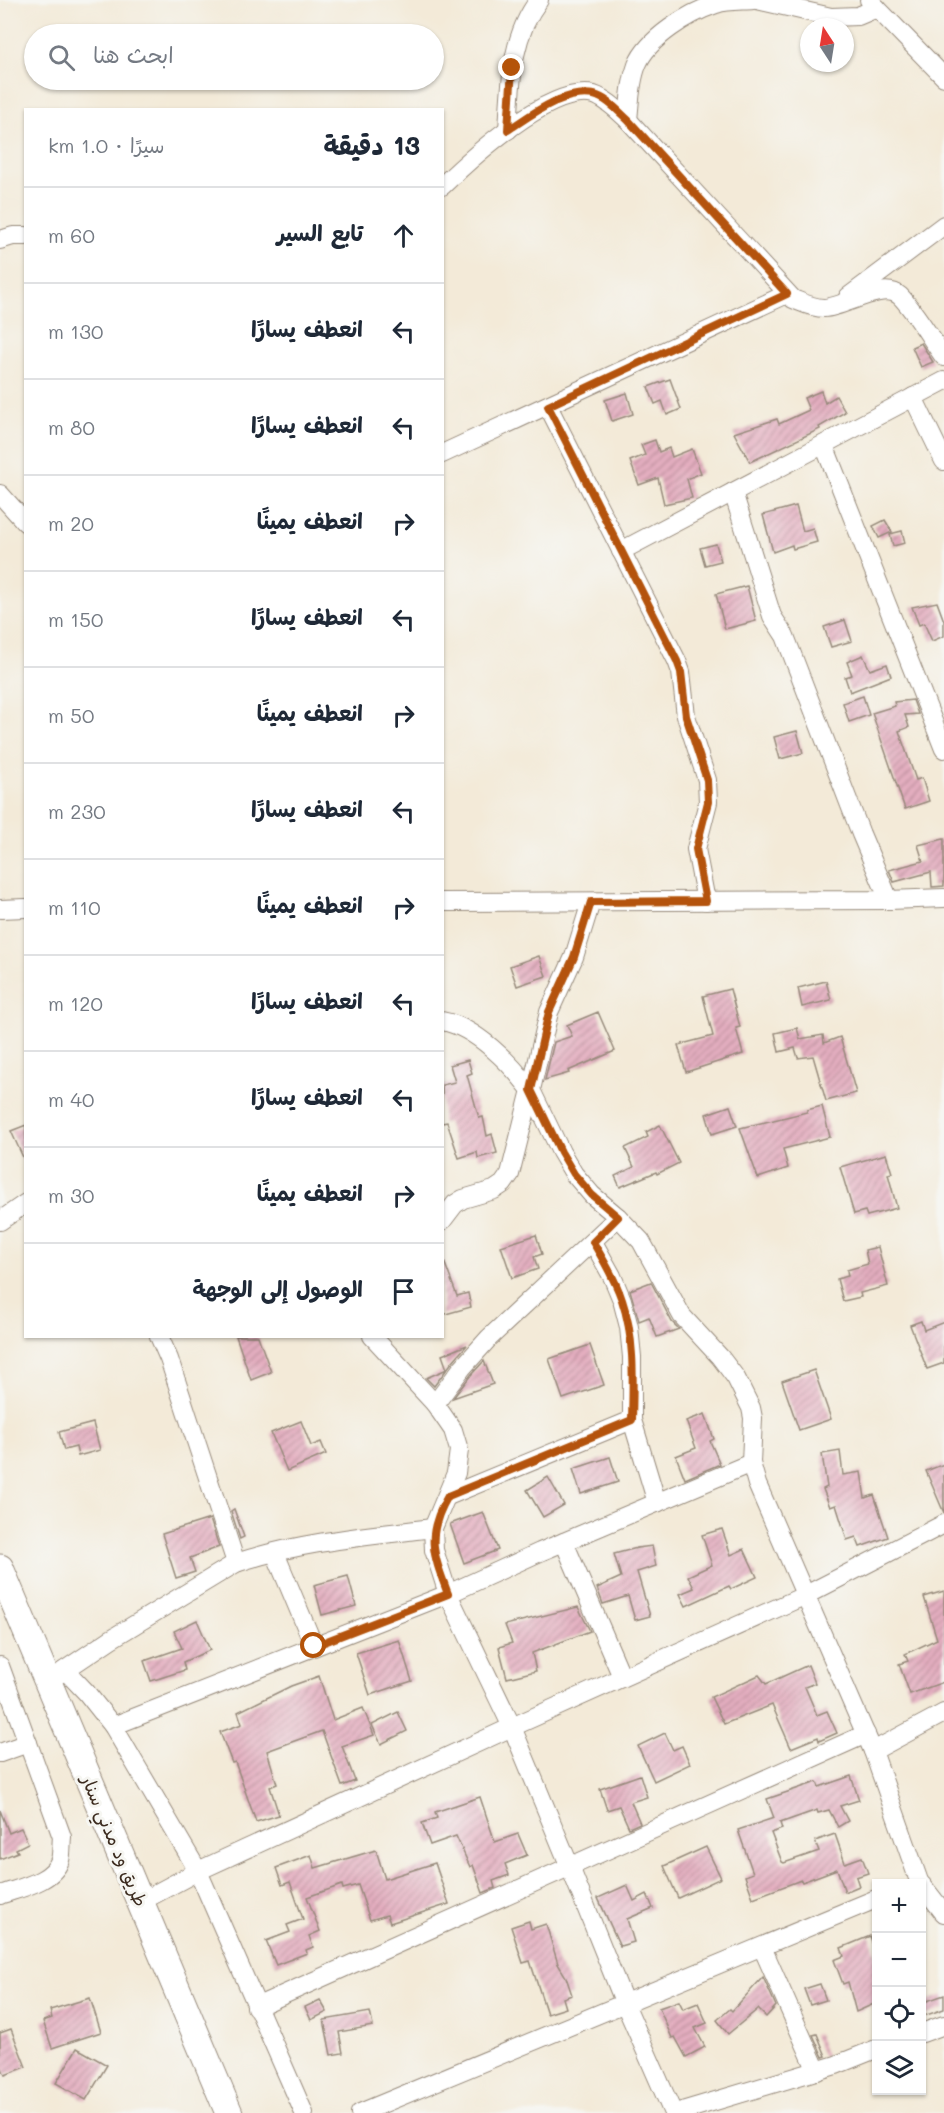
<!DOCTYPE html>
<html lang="ar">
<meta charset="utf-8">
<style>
:root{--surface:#fff;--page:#f2f2f3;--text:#1f2937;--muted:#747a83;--line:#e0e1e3}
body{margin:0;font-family:Mali,"Playpen Sans Arabic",sans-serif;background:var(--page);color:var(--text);direction:rtl}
.controls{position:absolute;right:18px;bottom:18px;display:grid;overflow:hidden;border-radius:0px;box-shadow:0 2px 4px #0004}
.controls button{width:54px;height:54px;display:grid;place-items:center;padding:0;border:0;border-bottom:2px solid var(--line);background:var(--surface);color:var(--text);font:30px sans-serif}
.compass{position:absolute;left:800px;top:18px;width:54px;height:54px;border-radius:50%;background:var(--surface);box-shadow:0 2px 4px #0004;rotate:348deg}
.stop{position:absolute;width:18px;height:18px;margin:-14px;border:4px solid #b45309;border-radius:50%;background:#fff}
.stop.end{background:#b45309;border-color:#fff;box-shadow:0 2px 6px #0008}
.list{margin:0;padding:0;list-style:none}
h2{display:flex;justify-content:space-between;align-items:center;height:78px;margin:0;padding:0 24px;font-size:26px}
h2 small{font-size:20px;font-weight:400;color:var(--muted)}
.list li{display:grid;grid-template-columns:39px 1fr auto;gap:18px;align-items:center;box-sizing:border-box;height:96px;padding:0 24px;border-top:2px solid var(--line)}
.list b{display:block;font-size:22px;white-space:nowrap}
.list em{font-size:20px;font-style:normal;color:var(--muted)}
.icon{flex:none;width:33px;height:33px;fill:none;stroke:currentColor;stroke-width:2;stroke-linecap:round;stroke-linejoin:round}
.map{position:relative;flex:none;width:944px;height:2113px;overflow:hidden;direction:ltr}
.search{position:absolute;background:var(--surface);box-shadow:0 2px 4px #0004;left:24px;top:24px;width:420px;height:66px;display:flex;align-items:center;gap:15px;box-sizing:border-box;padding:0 21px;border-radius:33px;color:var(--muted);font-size:22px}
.panel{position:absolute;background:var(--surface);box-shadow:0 2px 4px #0004;left:24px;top:108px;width:420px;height:1230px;border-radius:0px;direction:rtl}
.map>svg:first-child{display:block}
.building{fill:url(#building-hatch)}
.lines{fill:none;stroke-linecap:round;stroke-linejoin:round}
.minor-casing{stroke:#978a7b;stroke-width:20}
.highway-casing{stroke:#978a7b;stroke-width:29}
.minor{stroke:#fff;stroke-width:18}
.highway{stroke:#fff;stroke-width:27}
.route{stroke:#b45309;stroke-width:8}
.labels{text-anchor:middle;stroke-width:6;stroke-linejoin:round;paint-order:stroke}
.street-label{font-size:18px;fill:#3b2a1e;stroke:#f6f6f2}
</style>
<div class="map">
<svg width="944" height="2113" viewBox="0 0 944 2113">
<defs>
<pattern id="building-hatch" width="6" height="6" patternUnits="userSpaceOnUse" patternTransform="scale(1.5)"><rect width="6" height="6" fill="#e4aec0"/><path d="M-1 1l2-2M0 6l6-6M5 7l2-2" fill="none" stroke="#ba8e9b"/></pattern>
</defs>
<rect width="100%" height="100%" fill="#f6f6f2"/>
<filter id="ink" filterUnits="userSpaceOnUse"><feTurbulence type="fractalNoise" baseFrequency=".0167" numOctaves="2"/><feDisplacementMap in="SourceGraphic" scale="12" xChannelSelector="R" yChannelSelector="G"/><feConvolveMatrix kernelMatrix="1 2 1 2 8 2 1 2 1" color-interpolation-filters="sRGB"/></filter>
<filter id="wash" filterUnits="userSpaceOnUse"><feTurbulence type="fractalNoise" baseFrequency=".008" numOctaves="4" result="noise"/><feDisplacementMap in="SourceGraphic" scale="24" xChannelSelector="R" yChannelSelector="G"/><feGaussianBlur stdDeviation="1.35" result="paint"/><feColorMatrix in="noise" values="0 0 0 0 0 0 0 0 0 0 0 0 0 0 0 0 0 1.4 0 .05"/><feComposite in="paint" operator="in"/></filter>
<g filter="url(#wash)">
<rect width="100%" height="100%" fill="#f3ead8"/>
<g id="blocks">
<g class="building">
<polygon points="921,343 933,362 921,367 912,347"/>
<polygon points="670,379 681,409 667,415 662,401 655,404 648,387"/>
<polygon points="821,391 825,403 836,396 845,412 819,427 820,429 750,462 734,433 777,419 779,424 809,410 804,398"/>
<polygon points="627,393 633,414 612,421 605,400"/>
<polygon points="655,440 659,452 669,448 672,457 692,449 701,473 687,479 692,498 664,504 658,478 639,485 630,461 645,455 641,445"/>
<polygon points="796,506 803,531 813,528 817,542 793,549 792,545 773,552 763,515"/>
<polygon points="885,520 892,532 879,538 873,526"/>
<polygon points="902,531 905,543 893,546 890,534"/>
<polygon points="716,544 721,561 705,565 700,548"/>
<polygon points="747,586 756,621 725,629 716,594"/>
<polygon points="937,602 944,621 944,636 932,641 924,623 919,625 912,607"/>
<polygon points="845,620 852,641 831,647 824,627"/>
<polygon points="863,655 870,670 887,664 891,676 850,692 845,677 852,675 847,662"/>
<polygon points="863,696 869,715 849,722 843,703"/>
<polygon points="913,700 918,714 905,715 909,727 899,731 916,780 922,778 929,801 905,809 872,713 895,706 894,702"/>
<polygon points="797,731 803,753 780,759 774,737"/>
<polygon points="944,839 944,886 932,887 931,872 894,882 889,870 923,861 918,845"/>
<polygon points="539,956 546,976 517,986 510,966"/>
<polygon points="826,981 831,1000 802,1007 798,988"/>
<polygon points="730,989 740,1027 736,1028 743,1054 686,1072 678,1045 713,1036 703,996"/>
<polygon points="598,1012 615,1051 568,1071 569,1073 545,1080 554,1042 572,1036 567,1025"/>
<polygon points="797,1028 800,1039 823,1035 824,1043 840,1037 856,1093 826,1101 813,1056 798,1058 795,1048 779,1052 775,1033"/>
<polygon points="468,1060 472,1073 467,1075 479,1118 483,1117 487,1136 492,1134 497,1153 478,1158 477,1152 459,1158 447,1122 442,1123 442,1085 455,1082 450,1065"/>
<polygon points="730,1106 737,1126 712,1134 706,1114"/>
<polygon points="822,1106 830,1137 783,1149 788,1168 758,1178 740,1128 807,1112 807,1110"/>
<polygon points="26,1125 26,1164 11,1131"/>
<polygon points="660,1125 679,1163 657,1174 656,1172 620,1187 615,1176 634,1167 625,1148 648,1137 646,1132"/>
<polygon points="886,1154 892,1173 888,1174 897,1208 867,1216 865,1211 854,1214 840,1167"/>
<polygon points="536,1235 542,1254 534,1257 538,1269 512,1278 501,1246"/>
<polygon points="878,1247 888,1286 860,1293 861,1297 843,1301 837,1279 848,1276 847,1270 868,1264 865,1250"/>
<polygon points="442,1261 444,1261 457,1296 468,1293 471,1307 442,1315"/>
<polygon points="651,1282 672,1322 679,1329 657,1337 649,1317 639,1321 630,1290"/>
<polygon points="921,1321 924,1330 944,1322 944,1363 927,1369 910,1325"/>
<polygon points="236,1336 258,1336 271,1372 251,1380"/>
<polygon points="467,1345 453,1361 434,1386 426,1378 447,1369 442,1355"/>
<polygon points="590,1345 604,1385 563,1399 549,1359"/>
<polygon points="484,1361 493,1384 453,1398 471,1375"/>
<polygon points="814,1370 831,1419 799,1430 782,1381"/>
<polygon points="705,1414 714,1439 710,1441 720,1464 685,1479 676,1456 696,1448 686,1421"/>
<polygon points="301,1421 311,1446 321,1442 326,1454 287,1471 271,1433"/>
<polygon points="93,1423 100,1450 78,1456 76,1447 64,1450 59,1432"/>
<polygon points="840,1451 843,1475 861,1472 865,1498 874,1495 888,1537 860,1547 856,1537 847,1540 836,1505 830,1507 823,1489 827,1487 822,1454"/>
<polygon points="610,1457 618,1482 581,1494 573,1469"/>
<polygon points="944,1464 944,1513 926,1471"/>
<polygon points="548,1477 564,1505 543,1517 527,1490"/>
<polygon points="234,1509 244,1537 240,1539 231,1511"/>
<polygon points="483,1512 498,1550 464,1563 450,1524"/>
<polygon points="210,1519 219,1547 190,1558 195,1572 176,1578 162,1534"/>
<polygon points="722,1529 731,1555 744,1549 757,1577 731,1589 729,1586 686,1606 680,1594 694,1588 688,1576 712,1565 702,1535"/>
<polygon points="652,1546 656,1566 637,1572 650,1616 635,1620 628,1596 603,1604 597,1588 621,1577 614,1554 637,1548"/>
<polygon points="348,1576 356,1606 322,1615 314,1585"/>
<polygon points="944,1591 944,1682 910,1694 899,1664 908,1661 905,1654 937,1639 924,1597"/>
<polygon points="578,1607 590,1631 532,1653 536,1671 507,1678 499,1647 512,1643 505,1625"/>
<polygon points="197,1620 210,1650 183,1662 185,1670 151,1681 144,1661 182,1648 174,1631"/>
<polygon points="399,1640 412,1681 370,1695 356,1653"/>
<polygon points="808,1665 815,1683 805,1687 817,1715 827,1711 837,1733 819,1741 818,1737 791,1748 772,1705 724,1724 711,1697 759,1675 766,1684"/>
<polygon points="319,1676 333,1720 363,1708 374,1735 342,1746 355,1781 342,1786 322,1731 267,1751 277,1784 270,1787 279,1815 256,1822 235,1762 232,1763 220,1732 242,1724 238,1712 291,1686"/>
<polygon points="398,1712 407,1731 381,1744 372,1725"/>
<polygon points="665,1733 673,1750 682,1746 690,1764 654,1781 638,1746"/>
<polygon points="640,1775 647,1797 631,1802 640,1823 629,1828 619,1806 607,1810 600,1789"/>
<polygon points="851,1776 859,1800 840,1806 848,1821 838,1827 829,1810 818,1813 817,1810 780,1823 782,1829 771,1833 782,1862 784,1863 819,1851 815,1841 835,1834 845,1863 862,1857 868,1873 856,1877 859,1886 845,1892 837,1869 802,1882 801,1880 753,1898 745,1876 753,1873 738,1830 774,1818 767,1799 817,1782 819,1787"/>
<polygon points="480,1797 495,1842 518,1834 527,1855 505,1864 509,1875 493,1881 495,1888 483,1893 473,1865 470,1867 456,1836 430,1845 422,1823 437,1818 435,1812"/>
<polygon points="0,1810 9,1833 21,1828 28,1843 16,1849 18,1852 0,1859"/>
<polygon points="706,1847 721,1878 678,1898 664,1866"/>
<polygon points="376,1850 385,1879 435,1863 449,1904 390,1923 387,1915 370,1920 358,1885 343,1889 342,1885 307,1897 320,1931 309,1936 313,1947 306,1950 307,1953 276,1965 266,1941 290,1932 287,1925 303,1919 290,1882 282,1885 276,1868 311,1855 315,1868"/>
<polygon points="627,1885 634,1901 647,1894 653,1908 627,1919 634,1942 620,1946 598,1898"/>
<polygon points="529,1921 531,1929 546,1924 558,1964 566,1977 572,1995 563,1998 566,2008 547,2014 530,1961 523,1963 511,1927"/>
<polygon points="870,1936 876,1953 876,2003 856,2012 848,1982 843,1984 834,1960 844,1956 841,1948"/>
<polygon points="763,1977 776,2006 766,2017 758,2009 728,2034 717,2020 730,2009 732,2011"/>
<polygon points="820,1984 826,2000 810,2005 804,1989"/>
<polygon points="944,1995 944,2009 921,2017 921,2003"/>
<polygon points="90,1998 101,2032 52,2048 43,2021 52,2018 50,2010"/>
<polygon points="320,2000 327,2012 311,2020 305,2007"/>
<polygon points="679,2001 683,2009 698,2003 707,2023 695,2028 705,2047 686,2057 675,2037 672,2038 659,2008"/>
<polygon points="370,2012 373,2026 339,2032 343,2053 331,2055 324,2020"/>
<polygon points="11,2029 26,2067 5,2075 0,2064 0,2033"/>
<polygon points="817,2034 826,2056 823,2057 813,2035"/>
<polygon points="77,2048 107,2065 86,2100 56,2083"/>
</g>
</g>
</g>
<g filter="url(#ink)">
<use href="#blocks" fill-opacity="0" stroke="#978a7b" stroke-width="1.5"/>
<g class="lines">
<g class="minor-casing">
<g id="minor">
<polyline points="757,0 831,17 858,16 877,8"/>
<polyline points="869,0 944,77"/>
<path d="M 628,120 C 630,102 630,83 637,65 C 648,38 689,13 716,4 C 727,0 742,1 753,0"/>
<path d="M 508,130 C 511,84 510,38 539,0"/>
<path d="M 442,186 C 471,158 551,84 594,95 C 607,99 619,112 628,120 L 793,299 C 803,303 813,308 824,308 C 845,307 883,281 900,296 C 915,311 931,339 944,357"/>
<polyline points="0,240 13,236 26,236"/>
<polyline points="848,297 944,225"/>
<polyline points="913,397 944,461"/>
<polyline points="548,406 677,661 681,672 686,716 707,780 708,802 696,849 706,901"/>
<polyline points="824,445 944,749"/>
<polyline points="442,454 787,294"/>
<polyline points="733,492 772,616 785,636 861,834 889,900"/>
<polyline points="0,494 26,523"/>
<polyline points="621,551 944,381"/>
<polyline points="442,902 889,900 944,898"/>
<polyline points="591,902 574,957 549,1012 531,1090 561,1152 574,1174 592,1195 618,1217 641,1241 682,1316 720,1357 736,1378 751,1408 753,1418 751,1463 757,1484 873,1751 920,1884"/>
<polyline points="0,909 26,908"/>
<path d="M 442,1021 C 476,1027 511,1064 531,1090 L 510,1174 L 503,1184 L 494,1190 L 463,1199 L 455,1204 L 442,1221"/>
<polyline points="0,1221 26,1203"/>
<polyline points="593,1242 612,1276 622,1300 629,1327 632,1357 632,1420 657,1503"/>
<polyline points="159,1336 169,1359 236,1563"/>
<polyline points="372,1336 435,1404 453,1430 459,1450 456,1473 433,1528 434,1550 448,1594 512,1727 570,1867 625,2004 673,2113"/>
<polyline points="435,1404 462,1368 489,1338 618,1217"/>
<polyline points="448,1496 632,1420"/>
<polyline points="564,1542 622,1677"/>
<polyline points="275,1553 314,1646"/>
<path d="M 0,1666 L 62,1837 C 61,1844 62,1854 60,1860 C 53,1882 19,1888 0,1895"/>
<polyline points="65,1670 86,1692 113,1726 198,1871 304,2113"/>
<path d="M 56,1676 L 111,1639 L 236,1563 C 299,1542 367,1536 433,1528"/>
<polyline points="113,1726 448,1594 540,1552 751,1463"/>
<polyline points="873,1751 944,1713"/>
<polyline points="0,1753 28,1743"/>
<polyline points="922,1885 944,1913"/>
<polyline points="140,1902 198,1871 512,1727 806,1595 944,1524"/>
<polyline points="762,1947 817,2071"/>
<polyline points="256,2007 866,1734"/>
<polyline points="922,2033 944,2025"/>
<polyline points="360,2113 876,1899"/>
<polyline points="675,2113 836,2065 876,2049"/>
</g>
</g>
<g class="highway-casing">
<polyline id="highway" points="0,1568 229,2113"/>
</g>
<use href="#minor" class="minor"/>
<use href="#highway" class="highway"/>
</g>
</g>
<g class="lines" filter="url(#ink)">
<path class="route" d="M 314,1646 L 448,1594 C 433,1554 425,1535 448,1496 L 632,1420 C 633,1380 635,1338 622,1300 C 615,1279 604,1261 593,1242 L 618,1217 L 592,1195 L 574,1174 L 561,1152 L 531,1090 L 549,1012 L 574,957 L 591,902 L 706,901 L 696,849 L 708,802 L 707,780 L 686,716 L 681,672 L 677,661 L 548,406 L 787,294 L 628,120 C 618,111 607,98 594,95 C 564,89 531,115 508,130 L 512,68"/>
</g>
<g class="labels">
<g class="street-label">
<text transform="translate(114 1841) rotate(67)" y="6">طريق ود مدني سنار</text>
</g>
</g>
</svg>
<div class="controls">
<button>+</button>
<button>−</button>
<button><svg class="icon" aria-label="locate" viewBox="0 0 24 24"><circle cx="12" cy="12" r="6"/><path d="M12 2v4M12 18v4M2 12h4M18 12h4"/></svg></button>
<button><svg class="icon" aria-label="layers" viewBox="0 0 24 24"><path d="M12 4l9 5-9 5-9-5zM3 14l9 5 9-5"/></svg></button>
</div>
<svg class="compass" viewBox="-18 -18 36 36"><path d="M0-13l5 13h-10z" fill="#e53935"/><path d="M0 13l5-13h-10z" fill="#747a83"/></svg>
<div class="stop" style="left:314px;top:1646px"></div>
<div class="stop end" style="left:512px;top:68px"></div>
<div class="search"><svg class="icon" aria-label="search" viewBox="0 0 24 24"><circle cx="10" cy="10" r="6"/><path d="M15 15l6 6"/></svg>ابحث هنا</div>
<section class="panel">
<h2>13 دقيقة<small>سيرًا · 1.0 km</small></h2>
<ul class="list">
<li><svg class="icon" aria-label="ahead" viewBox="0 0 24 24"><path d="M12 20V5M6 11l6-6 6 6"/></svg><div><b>تابع السير</b></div><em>60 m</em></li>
<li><svg class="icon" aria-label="left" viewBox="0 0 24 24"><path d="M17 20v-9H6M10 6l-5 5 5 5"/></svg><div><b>انعطف يسارًا</b></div><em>130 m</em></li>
<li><svg class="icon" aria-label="left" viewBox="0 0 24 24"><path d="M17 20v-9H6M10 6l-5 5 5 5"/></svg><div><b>انعطف يسارًا</b></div><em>80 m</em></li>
<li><svg class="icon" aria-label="right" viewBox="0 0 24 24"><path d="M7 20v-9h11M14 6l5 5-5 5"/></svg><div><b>انعطف يمينًا</b></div><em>20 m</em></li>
<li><svg class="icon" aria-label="left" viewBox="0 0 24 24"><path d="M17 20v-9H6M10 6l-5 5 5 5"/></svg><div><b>انعطف يسارًا</b></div><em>150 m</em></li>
<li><svg class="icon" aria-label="right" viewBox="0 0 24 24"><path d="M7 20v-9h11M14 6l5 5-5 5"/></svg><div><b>انعطف يمينًا</b></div><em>50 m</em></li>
<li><svg class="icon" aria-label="left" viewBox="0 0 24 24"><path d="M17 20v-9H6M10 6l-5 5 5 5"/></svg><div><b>انعطف يسارًا</b></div><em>230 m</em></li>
<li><svg class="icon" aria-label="right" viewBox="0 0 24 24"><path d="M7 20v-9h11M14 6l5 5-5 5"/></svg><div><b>انعطف يمينًا</b></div><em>110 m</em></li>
<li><svg class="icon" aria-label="left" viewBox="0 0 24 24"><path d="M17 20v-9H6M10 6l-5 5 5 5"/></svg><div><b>انعطف يسارًا</b></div><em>120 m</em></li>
<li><svg class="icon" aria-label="left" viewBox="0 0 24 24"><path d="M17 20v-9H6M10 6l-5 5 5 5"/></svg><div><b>انعطف يسارًا</b></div><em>40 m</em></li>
<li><svg class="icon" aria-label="right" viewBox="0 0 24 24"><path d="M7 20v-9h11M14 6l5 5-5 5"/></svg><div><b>انعطف يمينًا</b></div><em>30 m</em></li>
<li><svg class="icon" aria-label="arrive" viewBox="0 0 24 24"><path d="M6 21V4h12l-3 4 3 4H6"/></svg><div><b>الوصول إلى الوجهة</b></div></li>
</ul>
</section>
</div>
